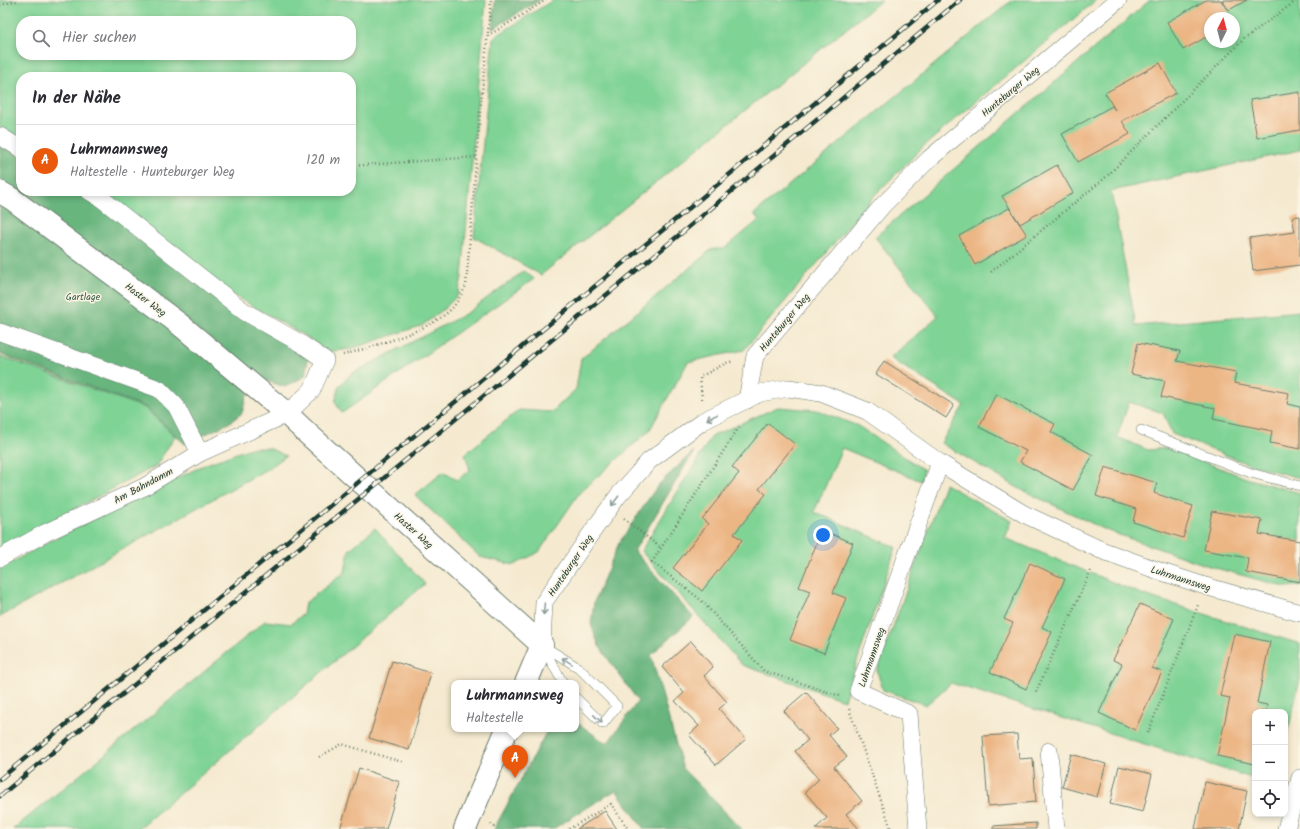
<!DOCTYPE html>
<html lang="de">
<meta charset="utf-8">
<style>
:root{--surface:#fff;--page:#f2f2f3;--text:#2b2b33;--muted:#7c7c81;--line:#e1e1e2;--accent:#ea580c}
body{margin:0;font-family:Kalam,sans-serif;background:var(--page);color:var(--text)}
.controls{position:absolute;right:12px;bottom:12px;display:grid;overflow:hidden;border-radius:8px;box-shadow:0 2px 6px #0003}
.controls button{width:36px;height:36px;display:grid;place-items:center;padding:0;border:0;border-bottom:1px solid var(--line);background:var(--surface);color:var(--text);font:20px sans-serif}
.compass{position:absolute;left:1204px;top:12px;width:36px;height:36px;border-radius:50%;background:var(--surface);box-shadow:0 2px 6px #0003;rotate:6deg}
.you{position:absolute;left:823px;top:535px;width:14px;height:14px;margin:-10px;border:3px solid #fff;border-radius:50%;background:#1a73e8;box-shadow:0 0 0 6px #1a73e833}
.badge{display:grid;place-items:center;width:26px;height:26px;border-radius:50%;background:var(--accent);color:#fff;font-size:13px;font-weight:700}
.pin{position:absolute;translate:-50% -33px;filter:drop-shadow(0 1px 2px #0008)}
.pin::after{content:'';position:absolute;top:21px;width:14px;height:12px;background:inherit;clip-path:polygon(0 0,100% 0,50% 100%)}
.popup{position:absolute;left:451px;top:680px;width:128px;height:52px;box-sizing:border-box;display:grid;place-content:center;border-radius:8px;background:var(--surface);filter:drop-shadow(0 1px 3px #0005);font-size:13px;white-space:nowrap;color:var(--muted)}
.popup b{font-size:15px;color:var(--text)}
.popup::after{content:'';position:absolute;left:50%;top:100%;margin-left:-8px;border:8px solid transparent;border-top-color:var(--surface)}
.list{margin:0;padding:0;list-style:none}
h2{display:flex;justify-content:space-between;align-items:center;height:52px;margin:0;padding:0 16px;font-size:17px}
h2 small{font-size:13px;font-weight:400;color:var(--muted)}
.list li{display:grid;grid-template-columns:26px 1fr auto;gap:12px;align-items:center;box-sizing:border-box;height:72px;padding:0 16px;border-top:1px solid var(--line)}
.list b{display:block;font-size:15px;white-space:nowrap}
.list p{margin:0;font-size:13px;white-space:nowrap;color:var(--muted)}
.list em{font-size:13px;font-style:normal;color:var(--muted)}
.icon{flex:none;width:22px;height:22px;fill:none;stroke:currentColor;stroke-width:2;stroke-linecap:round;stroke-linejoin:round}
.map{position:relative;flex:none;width:1300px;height:829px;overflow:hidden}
.search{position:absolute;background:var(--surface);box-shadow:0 2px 6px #0003;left:16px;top:16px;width:340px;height:44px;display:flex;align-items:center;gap:10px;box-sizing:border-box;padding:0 14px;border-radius:16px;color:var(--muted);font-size:15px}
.panel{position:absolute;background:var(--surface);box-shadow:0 2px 6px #0003;left:16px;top:72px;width:340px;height:124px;border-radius:16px}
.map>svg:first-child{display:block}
.green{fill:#7fd395;stroke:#4f8864;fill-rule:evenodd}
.forest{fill:#67b57e;stroke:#437959}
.building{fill:#ecb584}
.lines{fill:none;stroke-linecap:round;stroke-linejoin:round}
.service-casing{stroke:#6a7a6b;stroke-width:10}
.minor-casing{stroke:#6a7a6b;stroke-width:18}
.tertiary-casing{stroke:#6a7a6b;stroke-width:24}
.path{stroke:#6a7a6b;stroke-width:2.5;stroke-dasharray:1 3;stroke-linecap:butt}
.service{stroke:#fff;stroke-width:9}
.minor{stroke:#fff;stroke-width:17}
.tertiary{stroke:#fff;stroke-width:22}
.rail-casing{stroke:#1f3d34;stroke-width:4.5}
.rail{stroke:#fcf5e5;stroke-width:3;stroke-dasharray:9;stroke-linecap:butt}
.oneway{stroke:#8f9e9a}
.labels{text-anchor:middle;stroke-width:3;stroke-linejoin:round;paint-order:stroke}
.street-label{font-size:10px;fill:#1f3d34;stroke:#fcf5e5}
.park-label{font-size:10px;fill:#325b47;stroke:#fcf5e5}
</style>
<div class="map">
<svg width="1300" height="829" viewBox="0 0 1300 829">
<rect width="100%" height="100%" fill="#fcf5e5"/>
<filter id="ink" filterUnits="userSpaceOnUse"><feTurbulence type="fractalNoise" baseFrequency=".025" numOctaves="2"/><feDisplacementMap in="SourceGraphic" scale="8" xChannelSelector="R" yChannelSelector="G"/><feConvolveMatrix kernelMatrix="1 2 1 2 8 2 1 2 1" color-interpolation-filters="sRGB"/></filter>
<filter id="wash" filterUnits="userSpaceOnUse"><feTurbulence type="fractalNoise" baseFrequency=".012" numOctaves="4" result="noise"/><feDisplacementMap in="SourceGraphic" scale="16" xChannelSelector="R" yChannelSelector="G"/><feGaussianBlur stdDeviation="0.9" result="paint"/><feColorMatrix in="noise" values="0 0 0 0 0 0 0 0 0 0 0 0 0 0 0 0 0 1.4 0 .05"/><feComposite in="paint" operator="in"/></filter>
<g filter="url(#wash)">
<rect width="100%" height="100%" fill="#f5ead0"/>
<g class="green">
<path d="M 0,0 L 486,0 L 462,277 L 458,295 L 445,308 L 423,325 L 351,349 L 326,352 L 307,337 L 235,296 L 99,191 L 351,191 L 351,77 L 21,77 L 21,142 L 0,128 ZM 21,21 L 351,21 L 351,55 L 21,55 Z"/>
<polygon points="553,0 882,0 541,275 474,237 493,38"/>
<polygon points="1012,0 1096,0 924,146 875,195 744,350 688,362 649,431 580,492 539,552 514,565 480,557 415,495 443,472 457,480 470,470 465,454 519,410 552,412 576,389 581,359 712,249 724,249 759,220 754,214"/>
<path d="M 1150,0 L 1300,0 L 1300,150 L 1111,191 L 1136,326 L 1300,311 L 1300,478 L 1251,465 L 1172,434 L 1163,413 L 1129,402 L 1117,437 L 1148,450 L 1167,448 L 1249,479 L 1300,493 L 1300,586 L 1285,587 L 1212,567 L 1108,531 L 1020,489 L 941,443 L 964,405 L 890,358 L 938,316 L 875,237 ZM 1210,18 L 1234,18 L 1234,42 L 1210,42 Z"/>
<polygon points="524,271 534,279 342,413 335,402 339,386 351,374 467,313"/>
<polygon points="0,356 145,408 175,436 156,466 0,548"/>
<polygon points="778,407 817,410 858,426 924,470 921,481 842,448 814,512 896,547 844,700 742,665 641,551 712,436"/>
<polygon points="251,448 269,448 286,456 269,468 0,617 0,569 48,542 206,464"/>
<polygon points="945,484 1012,521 1005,538 1144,595 1300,644 1300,679 1285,744 1285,712 1255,712 1255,779 951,683 926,705 883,690 877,671"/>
<polygon points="375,528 425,584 138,829 13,829 80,775 265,621 291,624 303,614 305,603 345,572 349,550"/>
</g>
<g class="forest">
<polygon points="495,0 540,0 492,29"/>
<polygon points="0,144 21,156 21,191 77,191 106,210 309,353 305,376 285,387 267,381 247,395 242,413 229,423 185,444 145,407 0,354"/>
<polygon points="694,451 634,551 693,617 651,655 683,769 742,829 644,829 616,790 553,829 494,829 548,729 576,729 576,724 579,724 607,744 638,701 599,646 591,624 594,602 619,543 658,485"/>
</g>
<g id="blocks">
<g class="building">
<polygon points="1206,0 1221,0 1232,18 1210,18 1210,35 1183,50 1167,22"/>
<polygon points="1222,0 1247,0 1229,10"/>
<polygon points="1160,63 1176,93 1122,121 1130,134 1078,162 1062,134 1112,106 1115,110 1105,93"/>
<polygon points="1300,92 1300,130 1257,138 1250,100"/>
<polygon points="1057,165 1073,193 1020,224 1002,196"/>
<polygon points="1009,208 1027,235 975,265 959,236"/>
<polygon points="1300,216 1300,265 1253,271 1249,238 1295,232 1292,217"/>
<polygon points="1138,343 1180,351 1177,361 1236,372 1234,383 1289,393 1287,404 1300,407 1300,449 1270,443 1272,431 1213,419 1215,408 1161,397 1165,381 1131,374"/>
<polygon points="884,361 954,405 946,418 876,374"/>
<polygon points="996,394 1055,424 1051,432 1093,455 1073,490 1020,462 1026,451 979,427"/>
<polygon points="768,423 795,444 759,489 766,494 734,534 742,540 702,591 673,568 708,524 702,519 739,473 732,467"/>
<polygon points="1105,467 1157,483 1154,493 1193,506 1183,538 1133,522 1136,509 1096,496"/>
<polygon points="1212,511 1262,520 1259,534 1300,541 1300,582 1246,572 1248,558 1204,550"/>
<polygon points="822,530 853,543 833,593 846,598 824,653 790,640 810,591 799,587"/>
<polygon points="1030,563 1065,579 1042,627 1052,632 1026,689 990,672 1013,623 1004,619"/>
<polygon points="1140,604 1174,619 1152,668 1162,672 1135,730 1099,713 1122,664 1113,660"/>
<polygon points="1234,634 1270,642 1257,703 1267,705 1266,712 1255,712 1255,764 1217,756 1230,698 1220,696"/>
<polygon points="691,641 713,667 704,676 727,702 719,709 746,739 716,765 689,735 699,726 675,701 684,693 662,667"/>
<polygon points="392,661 431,673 409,750 369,738"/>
<polygon points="806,692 837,728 829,735 847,757 834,767 862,801 846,814 859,829 815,829 827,818 805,792 819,779 795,751 808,740 784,711"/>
<polygon points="1017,734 1019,759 1033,758 1036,802 988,806 983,736"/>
<polygon points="1071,754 1106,764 1097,797 1062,787"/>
<polygon points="1119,766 1152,774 1143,812 1110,804"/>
<polygon points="359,768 400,782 386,829 340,829"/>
<polygon points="1205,782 1247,791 1239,829 1195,829"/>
<polygon points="605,811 617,829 577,829"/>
<polygon points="1036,823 1036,829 993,829 993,826"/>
</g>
</g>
</g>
<g filter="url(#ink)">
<use href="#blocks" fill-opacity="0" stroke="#6a7a6b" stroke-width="1"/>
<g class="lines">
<g class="service-casing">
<g id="service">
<polyline points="1141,430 1251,473 1300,486"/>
<polyline points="542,645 579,668 617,706 603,724 576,698"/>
<polyline points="543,647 563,683"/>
</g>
</g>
<g class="minor-casing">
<g id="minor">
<polyline points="0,136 21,149"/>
<polyline points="0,332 159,389 176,406 200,453"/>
<polyline points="747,400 755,356 883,205 929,159 1118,0"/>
<polyline points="0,558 45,533 144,487 200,453 287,414 312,390 325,360 300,343 245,312 102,199 89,191"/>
<polyline points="542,645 544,602 592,532 618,496 649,461 703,421 760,393 789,388 821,393 867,411 940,463 1024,514 1101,550 1159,571 1205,586 1300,613"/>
<polyline points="1049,751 1056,829"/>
<polyline points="918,829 909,714 858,691 940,463"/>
<polyline points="1286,829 1300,778"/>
</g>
</g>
<g class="tertiary-casing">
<g id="tertiary">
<polyline points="0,192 12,199 178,323 287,414 308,434 542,645 526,683"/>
<polyline points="465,829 507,729"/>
</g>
</g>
<g class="path">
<polyline points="0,5 19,0"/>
<polyline points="488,36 546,0"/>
<polyline points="351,166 476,157"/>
<polyline points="991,272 1106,177 1244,39 1297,0"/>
<path d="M 343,355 C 371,347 434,330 453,307 C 458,301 462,293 466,286 L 480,113 L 491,0"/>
<polyline points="702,399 700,377 726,363 734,361"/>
<polyline points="739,427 652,562 701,600 764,671 840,696"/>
<polyline points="624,519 661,548"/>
<polyline points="1036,692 1092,568"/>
<polyline points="849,709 891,829"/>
<polyline points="1148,733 1198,605"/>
<polyline points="319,757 342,744 402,762"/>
<polyline points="491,824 497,829"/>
<polyline points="569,829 611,804 628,829"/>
</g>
<use href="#service" class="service"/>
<use href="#minor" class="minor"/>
<use href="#tertiary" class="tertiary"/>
<g class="rail-casing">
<g id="rail">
<polyline points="0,779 693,205 938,0"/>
<polyline points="0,796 322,529 684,231 960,0"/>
</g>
</g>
<use href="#rail" class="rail"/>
</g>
<defs><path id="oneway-shaft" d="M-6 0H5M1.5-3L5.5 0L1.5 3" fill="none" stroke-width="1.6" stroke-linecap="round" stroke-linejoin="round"/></defs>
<g class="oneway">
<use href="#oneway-shaft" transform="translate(712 417) rotate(154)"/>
<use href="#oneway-shaft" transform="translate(615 501) rotate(127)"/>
<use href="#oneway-shaft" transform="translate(544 609) rotate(94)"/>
<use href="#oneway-shaft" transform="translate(567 661) rotate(-148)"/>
<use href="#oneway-shaft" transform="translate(598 719) rotate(44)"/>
</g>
</g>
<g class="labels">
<g class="street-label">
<text transform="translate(1010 91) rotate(-40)" y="4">Hunteburger Weg</text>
<text transform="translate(146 299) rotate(37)" y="4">Haster Weg</text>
<text transform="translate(784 322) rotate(-50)" y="4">Hunteburger Weg</text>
<text transform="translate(143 485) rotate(-28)" y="4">Am Bahndamm</text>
<text transform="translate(414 530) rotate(42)" y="4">Haster Weg</text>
<text transform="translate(570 565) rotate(-56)" y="4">Hunteburger Weg</text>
<text transform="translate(1181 578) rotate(18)" y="4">Luhrmannsweg</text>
<text transform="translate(871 657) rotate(-71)" y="4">Luhrmannsweg</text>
</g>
<g class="park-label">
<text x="83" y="300">Gartlage</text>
</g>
</g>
</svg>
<div class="controls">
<button>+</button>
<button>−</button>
<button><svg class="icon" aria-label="locate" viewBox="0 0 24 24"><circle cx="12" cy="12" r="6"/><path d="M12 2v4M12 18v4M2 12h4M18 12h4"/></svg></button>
</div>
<svg class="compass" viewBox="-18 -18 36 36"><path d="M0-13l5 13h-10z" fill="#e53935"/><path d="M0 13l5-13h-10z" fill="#7c7c81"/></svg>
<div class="you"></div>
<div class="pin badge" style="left:515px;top:778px">A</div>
<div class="popup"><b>Luhrmannsweg</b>Haltestelle</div>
<div class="search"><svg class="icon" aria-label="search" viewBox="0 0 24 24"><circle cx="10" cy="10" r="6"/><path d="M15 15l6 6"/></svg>Hier suchen</div>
<section class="panel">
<h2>In der Nähe<small></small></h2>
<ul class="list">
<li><span class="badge">A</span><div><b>Luhrmannsweg</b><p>Haltestelle · Hunteburger Weg</p></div><em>120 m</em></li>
</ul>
</section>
</div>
